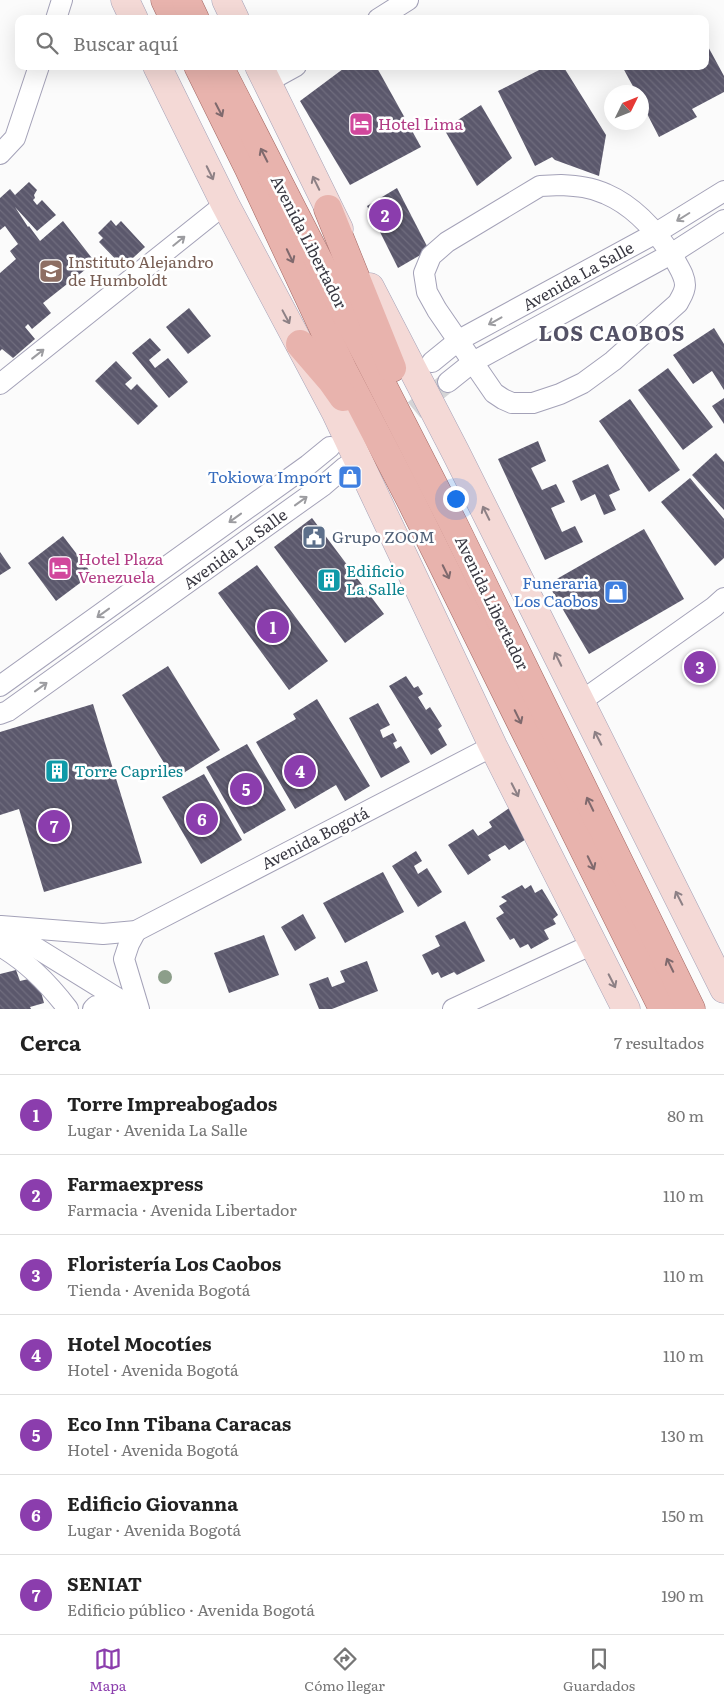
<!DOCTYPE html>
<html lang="es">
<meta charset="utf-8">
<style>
:root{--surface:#fff;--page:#f2f2f2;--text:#222;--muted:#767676;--line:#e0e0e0;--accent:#8b3dad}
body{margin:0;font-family:Literata,serif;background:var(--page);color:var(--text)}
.compass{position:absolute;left:604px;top:85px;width:45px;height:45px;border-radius:50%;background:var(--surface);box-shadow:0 5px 20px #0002;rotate:47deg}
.you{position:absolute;left:455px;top:498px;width:18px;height:18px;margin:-12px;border:4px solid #fff;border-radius:50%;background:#1a73e8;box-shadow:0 0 0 8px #1a73e833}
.badge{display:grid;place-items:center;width:32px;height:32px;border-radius:50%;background:var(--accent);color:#fff;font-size:16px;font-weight:700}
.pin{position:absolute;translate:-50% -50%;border:2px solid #fff;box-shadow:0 1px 5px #0006}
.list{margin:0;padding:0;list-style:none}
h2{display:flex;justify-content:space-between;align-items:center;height:65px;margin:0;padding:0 20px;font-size:21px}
h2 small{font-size:16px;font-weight:400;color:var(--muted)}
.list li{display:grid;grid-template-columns:32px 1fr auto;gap:15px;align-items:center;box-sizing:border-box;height:80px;padding:0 20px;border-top:1px solid var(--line)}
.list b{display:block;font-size:19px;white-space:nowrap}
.list p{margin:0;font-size:16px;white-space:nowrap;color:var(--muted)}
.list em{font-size:16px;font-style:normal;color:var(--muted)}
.icon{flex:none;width:28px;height:28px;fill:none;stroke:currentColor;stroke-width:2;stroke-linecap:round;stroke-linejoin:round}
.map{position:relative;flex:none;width:724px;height:1009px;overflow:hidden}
.search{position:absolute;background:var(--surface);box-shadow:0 5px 20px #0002;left:15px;right:15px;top:15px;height:55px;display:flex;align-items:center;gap:12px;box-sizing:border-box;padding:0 18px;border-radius:10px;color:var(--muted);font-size:19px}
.sheet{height:625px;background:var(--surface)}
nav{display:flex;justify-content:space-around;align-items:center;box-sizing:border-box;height:70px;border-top:1px solid var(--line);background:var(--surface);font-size:14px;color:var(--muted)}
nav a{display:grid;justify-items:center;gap:2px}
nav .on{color:var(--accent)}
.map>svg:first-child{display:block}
.building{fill:url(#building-back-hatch)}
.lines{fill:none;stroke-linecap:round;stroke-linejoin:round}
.minor-tunnel{stroke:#d4d4d6;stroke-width:20;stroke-dasharray:20 10;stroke-linecap:butt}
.minor-casing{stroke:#a4a2b8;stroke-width:22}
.secondary-casing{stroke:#a4a2b8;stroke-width:29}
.primary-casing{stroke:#a16764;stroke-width:29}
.minor{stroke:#fff;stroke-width:20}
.secondary{stroke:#f4d9d6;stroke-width:28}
.primary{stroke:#e8b3ad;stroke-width:28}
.tree{fill:#8c9e8a}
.oneway{stroke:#7f696d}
.oneway2{stroke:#8d8085}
.oneway3{stroke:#9c9ca0}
.labels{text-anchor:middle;stroke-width:5;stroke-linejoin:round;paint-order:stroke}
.hotel-label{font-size:16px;fill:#b23c85;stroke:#fff;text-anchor:start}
.street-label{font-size:16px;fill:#393842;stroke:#fff}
.education-label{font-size:16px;fill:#785e54;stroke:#fff;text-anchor:start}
.shop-label{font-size:16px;fill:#366cbe;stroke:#fff;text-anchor:end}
.service-label{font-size:16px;fill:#4e5e75;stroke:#fff;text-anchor:start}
.culture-label{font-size:16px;fill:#0d838f;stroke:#fff;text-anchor:start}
.district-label{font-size:21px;font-weight:bold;letter-spacing:1px;fill:#545266;stroke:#fff}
</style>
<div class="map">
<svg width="724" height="1009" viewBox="0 0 724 1009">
<defs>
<pattern id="building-back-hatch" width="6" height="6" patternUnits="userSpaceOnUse" patternTransform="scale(1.25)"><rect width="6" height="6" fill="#5b586c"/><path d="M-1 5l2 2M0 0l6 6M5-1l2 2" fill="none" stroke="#706d7e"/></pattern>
</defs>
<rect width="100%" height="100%" fill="#fbfbfb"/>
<g class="building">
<polygon points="705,41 724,76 724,92 692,109 697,117 659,137 642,104 642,92 636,92 622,66 705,66"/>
<polygon points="347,66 376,66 421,147 350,185 300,101"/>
<polygon points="547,66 563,66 606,135 599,176 555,160 552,157 535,166 498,91"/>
<polygon points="481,105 512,158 477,186 444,129"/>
<polygon points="29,182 37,190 34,195 35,198 33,200 37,205 42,200 56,215 37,231 15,207 28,227 29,226 40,241 63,221 95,262 43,303 51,313 32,329 28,324 25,327 35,339 13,358 2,349 0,351 0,273 16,259 10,251 18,244 5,226 0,230 0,198 10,189 15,195"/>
<polygon points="397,188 429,250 398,268 367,206"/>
<polygon points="111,220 116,226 121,221 145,247 123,267 99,242 103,238 98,233"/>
<polygon points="189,308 211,336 188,354 166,327"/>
<polygon points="714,328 724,344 724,390 712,371 693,384 673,355"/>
<polygon points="150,338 161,350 149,360 155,368 168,358 188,382 169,398 132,353"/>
<polygon points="116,361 132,378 125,384 131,390 137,384 158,406 138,425 95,381"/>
<polygon points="668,368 713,427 683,450 638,390"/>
<polygon points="724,398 724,424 712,406"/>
<polygon points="630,399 680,470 649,492 599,421"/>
<polygon points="538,441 546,461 531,468 542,490 556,484 565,502 551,508 562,532 575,526 583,542 545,560 498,459"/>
<polygon points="716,453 724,462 724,510 692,475"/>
<polygon points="608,464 620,490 609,495 616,510 604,515 595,494 581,501 572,481"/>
<polygon points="690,478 724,519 724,558 715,566 661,502"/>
<polygon points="312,518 384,614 345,643 274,547"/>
<polygon points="644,529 684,599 589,654 548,584"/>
<polygon points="63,536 92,574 56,601 28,563"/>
<polygon points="0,552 11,568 0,575"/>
<polygon points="257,565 328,661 289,690 218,593"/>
<polygon points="168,666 220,750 174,779 122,695"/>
<polygon points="406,676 414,688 418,686 423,694 418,697 426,710 430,707 442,726 438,729 447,745 431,755 389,686"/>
<polygon points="317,699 370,786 345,801 336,785 295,809 256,742 296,719 293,714"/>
<polygon points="378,703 390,725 380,730 383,738 393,733 397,741 393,743 396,749 401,746 410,762 381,778 349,718"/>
<polygon points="93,704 142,863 44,892 19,809 0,815 0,732"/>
<polygon points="247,744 286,810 244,834 206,767"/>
<polygon points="204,774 242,840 201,864 162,797"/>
<polygon points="512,806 531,836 509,850 505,845 488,855 491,860 468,875 448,845 473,829 478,836 492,827 489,822"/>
<polygon points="416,851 422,861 414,866 418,874 427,868 442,892 418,907 392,866"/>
<polygon points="383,872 404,912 345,943 323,903"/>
<polygon points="522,885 525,889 531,885 535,893 542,889 558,915 553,919 556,924 544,930 549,939 531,949 528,944 520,948 514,938 510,940 496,918 504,913 499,906 507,901 501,897"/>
<polygon points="303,914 316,938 295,951 281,927"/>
<polygon points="465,921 485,961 457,975 454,972 441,978 438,972 432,975 422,955 440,946 435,936"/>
<polygon points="264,935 279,975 229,993 214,953"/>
<polygon points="367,961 378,991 332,1009 319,1009 309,984 328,977 332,987 345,982 340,971"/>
<polygon points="16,970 20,981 37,977 44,1003 30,1007 31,1009 0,1009 0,974"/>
</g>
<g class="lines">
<polyline class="minor-tunnel" points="391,429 448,382"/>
<g class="minor-casing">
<g id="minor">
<polyline points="56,19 62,0"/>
<polyline points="378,19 408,0"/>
<polyline points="267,82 296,66"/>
<polyline points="0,154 15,138 39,66"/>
<path d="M 561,185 C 577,186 591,187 606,194 C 636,207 658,233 675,260 C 679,268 685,276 685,285 C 685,292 681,297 678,303 L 613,361 L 583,383 L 560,394 L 533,403 L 512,403 L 503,399 L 494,393 L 437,310 L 427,292 L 424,273 L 431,256 L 447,242 L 540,186 Z"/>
<polyline points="432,362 459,340 656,233 724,191"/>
<polyline points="448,382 473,362 671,254 724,220"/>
<polyline points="0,384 225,204"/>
<polyline points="0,686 308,465 330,447"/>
<polyline points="580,702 714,607 724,598"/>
<polyline points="0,714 8,711 324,485 345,467"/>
<polyline points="1,926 103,934 136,931 493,746"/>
<polyline points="4,928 135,1009"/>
<polyline points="136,931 129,944 124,959 139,1009"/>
<path d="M 0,946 C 28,962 49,984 68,1009"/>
<polyline points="93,1009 96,1006 117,1005 129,1008"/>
<polyline points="453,1009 593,944"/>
</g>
</g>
<g class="secondary-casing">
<g id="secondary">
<polyline points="125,0 134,19"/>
<polyline points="226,0 235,19"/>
<polyline points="157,66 225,204 336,413 493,746 626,1009"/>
<polyline points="259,66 339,229"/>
<polyline points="370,287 456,453 724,989"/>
</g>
</g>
<g class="primary-casing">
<g id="primary">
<polyline points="165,0 174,19"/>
<polyline points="186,0 195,19"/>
<polyline points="198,66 249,169 343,370 409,497 663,1009"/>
<polyline points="219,66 453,523 691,1009"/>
<polyline points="328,209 392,368"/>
<polyline points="300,344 331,380 343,397"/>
</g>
</g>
<use href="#minor" class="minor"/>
<use href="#secondary" class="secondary"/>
<use href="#primary" class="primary"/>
</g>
<circle class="tree" cx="165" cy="977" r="7"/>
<defs><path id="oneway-shaft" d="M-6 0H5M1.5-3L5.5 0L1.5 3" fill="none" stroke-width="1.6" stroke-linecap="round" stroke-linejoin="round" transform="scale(1.25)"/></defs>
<g class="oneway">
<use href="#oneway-shaft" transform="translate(219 110) rotate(63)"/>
<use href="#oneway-shaft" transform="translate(264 155) rotate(-117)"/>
<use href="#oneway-shaft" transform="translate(290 256) rotate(65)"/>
<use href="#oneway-shaft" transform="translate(446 572) rotate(64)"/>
<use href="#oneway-shaft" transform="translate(518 717) rotate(64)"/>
<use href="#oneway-shaft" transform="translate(590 804) rotate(-116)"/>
<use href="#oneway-shaft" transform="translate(591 863) rotate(64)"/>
<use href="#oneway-shaft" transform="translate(670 965) rotate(-116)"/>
</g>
<g class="oneway2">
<use href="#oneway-shaft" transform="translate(210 173) rotate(64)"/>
<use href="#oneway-shaft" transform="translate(316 183) rotate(-116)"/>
<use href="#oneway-shaft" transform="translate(286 317) rotate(62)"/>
<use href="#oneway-shaft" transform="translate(486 513) rotate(-116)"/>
<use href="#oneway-shaft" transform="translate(558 659) rotate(-116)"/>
<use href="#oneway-shaft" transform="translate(598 738) rotate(-117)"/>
<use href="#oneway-shaft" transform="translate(515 790) rotate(63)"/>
<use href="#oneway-shaft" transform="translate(679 898) rotate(-117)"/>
<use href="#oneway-shaft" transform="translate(612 981) rotate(63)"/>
</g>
<g class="oneway3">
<use href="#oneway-shaft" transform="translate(683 217) rotate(148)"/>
<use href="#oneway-shaft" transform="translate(179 241) rotate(-39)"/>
<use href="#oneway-shaft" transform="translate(495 321) rotate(151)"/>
<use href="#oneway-shaft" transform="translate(38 354) rotate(-38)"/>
<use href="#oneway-shaft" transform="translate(301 501) rotate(-36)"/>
<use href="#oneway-shaft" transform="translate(235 518) rotate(144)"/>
<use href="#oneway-shaft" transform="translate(103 613) rotate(144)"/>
<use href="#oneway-shaft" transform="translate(41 687) rotate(-36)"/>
</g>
<defs>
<g id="hotel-square" transform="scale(1.25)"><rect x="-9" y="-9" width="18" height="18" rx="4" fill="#d1479c" stroke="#fff"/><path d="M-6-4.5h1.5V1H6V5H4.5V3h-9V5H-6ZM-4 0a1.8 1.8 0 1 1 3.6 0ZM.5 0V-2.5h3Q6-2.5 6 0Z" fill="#fff"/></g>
<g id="university-square" transform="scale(1.25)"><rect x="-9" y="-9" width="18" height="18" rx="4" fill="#8d6e63" stroke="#fff"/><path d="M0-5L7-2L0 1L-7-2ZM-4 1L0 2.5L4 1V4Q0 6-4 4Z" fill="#fff"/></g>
<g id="shop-square" transform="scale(1.25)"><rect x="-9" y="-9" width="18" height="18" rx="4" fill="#3f7fe0" stroke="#fff"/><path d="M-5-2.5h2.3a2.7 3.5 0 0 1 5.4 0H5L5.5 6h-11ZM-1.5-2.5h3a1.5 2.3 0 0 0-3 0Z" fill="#fff"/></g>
<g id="civic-square" transform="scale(1.25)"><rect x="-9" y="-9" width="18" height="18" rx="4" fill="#5c6f8a" stroke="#fff"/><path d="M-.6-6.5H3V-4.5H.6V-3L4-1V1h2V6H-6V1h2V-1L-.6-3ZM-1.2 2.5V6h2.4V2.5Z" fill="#fff"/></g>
<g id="building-square" transform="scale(1.25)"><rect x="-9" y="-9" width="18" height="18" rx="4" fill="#0f9aa8" stroke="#fff"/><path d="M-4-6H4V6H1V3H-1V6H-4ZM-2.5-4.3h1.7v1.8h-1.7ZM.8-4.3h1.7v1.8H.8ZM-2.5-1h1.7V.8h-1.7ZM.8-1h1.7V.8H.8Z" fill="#fff"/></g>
</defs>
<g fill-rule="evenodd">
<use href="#hotel-square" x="361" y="124"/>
<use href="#university-square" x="51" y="271"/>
<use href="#shop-square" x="350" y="477"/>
<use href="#civic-square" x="314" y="537"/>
<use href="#hotel-square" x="60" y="568"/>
<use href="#building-square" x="329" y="580"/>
<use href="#shop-square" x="616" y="592"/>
<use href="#building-square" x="57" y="771"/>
</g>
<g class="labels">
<g class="hotel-label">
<text x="378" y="130">Hotel Lima</text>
<text x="78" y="565">Hotel Plaza<tspan x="78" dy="18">Venezuela</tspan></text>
</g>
<g class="street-label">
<text transform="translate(309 242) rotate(63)" y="6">Avenida Libertador</text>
<text transform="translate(578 276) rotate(-29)" y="6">Avenida La Salle</text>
<text transform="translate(235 549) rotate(-36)" y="6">Avenida La Salle</text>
<text transform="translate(492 603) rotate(64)" y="6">Avenida Libertador</text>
<text transform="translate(315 838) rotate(-27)" y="6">Avenida Bogotá</text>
</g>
<g class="education-label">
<text x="68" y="268">Instituto Alejandro<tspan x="68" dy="18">de Humboldt</tspan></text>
</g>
<g class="shop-label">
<text x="332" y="483">Tokiowa Import</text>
<text x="598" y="589">Funeraria<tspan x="598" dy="18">Los Caobos</tspan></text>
</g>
<g class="service-label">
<text x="332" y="543">Grupo ZOOM</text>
</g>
<g class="culture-label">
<text x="346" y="577">Edificio<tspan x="346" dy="18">La Salle</tspan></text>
<text x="74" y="777">Torre Capriles</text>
</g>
<g class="district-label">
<text x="612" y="341">LOS CAOBOS</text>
</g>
</g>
</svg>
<svg class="compass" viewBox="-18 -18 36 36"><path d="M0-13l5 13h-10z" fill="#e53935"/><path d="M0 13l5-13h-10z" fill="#767676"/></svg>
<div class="you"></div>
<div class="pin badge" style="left:273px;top:627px">1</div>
<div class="pin badge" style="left:385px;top:215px">2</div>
<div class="pin badge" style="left:700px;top:667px">3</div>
<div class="pin badge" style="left:300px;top:771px">4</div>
<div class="pin badge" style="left:246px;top:789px">5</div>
<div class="pin badge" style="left:202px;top:819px">6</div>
<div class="pin badge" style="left:54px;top:826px">7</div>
<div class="search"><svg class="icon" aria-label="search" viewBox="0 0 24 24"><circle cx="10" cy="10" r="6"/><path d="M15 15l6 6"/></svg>Buscar aquí</div>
</div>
<section class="sheet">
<h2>Cerca<small>7 resultados</small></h2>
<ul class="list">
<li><span class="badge">1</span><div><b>Torre Impreabogados</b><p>Lugar · Avenida La Salle</p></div><em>80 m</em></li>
<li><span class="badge">2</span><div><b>Farmaexpress</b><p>Farmacia · Avenida Libertador</p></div><em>110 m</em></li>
<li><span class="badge">3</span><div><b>Floristería Los Caobos</b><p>Tienda · Avenida Bogotá</p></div><em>110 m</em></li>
<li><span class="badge">4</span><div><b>Hotel Mocotíes</b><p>Hotel · Avenida Bogotá</p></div><em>110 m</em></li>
<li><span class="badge">5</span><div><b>Eco Inn Tibana Caracas</b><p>Hotel · Avenida Bogotá</p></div><em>130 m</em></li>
<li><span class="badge">6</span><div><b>Edificio Giovanna</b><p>Lugar · Avenida Bogotá</p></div><em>150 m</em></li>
<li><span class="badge">7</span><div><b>SENIAT</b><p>Edificio público · Avenida Bogotá</p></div><em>190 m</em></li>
</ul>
</section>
<nav>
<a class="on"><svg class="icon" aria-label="map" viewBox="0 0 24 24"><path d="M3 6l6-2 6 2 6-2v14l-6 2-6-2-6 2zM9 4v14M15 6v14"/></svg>Mapa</a>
<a><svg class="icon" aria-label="directions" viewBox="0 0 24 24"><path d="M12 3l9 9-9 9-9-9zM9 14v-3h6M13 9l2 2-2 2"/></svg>Cómo llegar</a>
<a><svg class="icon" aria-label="saved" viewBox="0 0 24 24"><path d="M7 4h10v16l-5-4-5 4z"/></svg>Guardados</a>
</nav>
